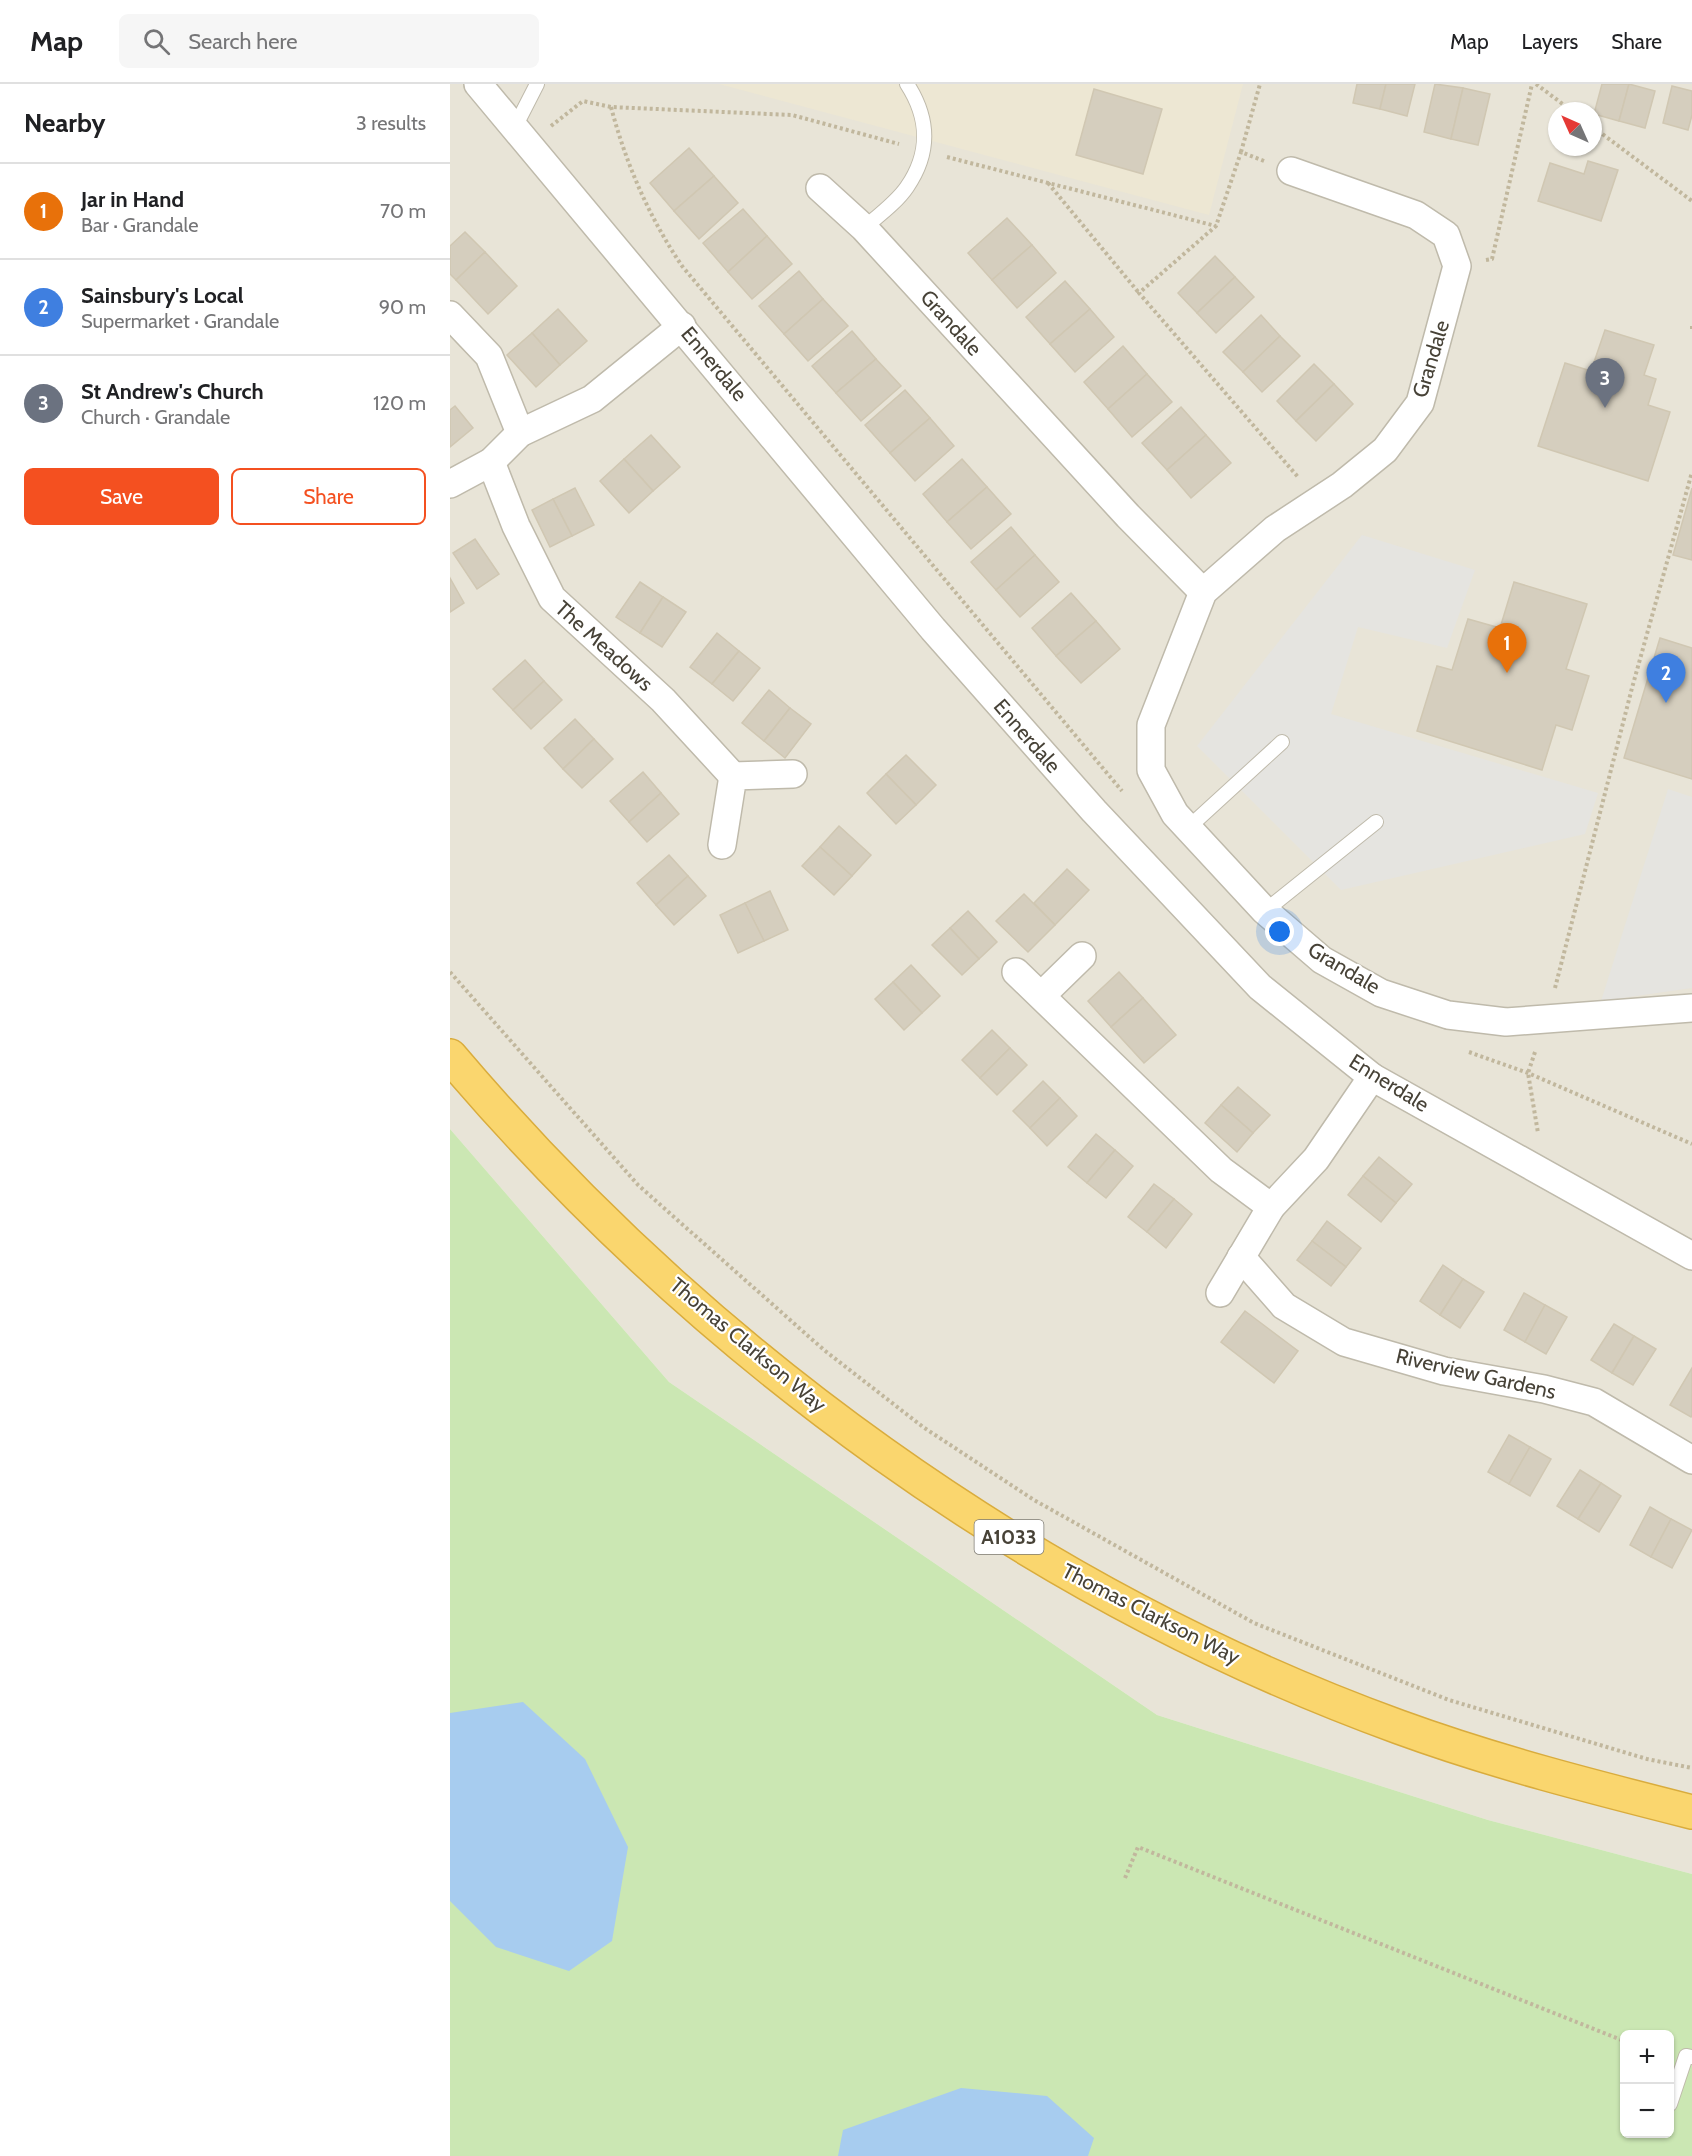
<!DOCTYPE html>
<meta charset="utf-8">
<style>
:root{--surface:#fff;--page:#f6f6f6;--text:#202124;--muted:#757577;--line:#e0e0e0;--accent:#f45020}
body{margin:0;font-family:Cabin,sans-serif;background:var(--page);color:var(--text)}
.controls{position:absolute;right:18px;bottom:18px;display:grid;overflow:hidden;border-radius:9px;box-shadow:0 2px 4px #0004}
.controls button{width:54px;height:54px;display:grid;place-items:center;padding:0;border:0;border-bottom:2px solid var(--line);background:var(--surface);color:var(--text);font:30px sans-serif}
.compass{position:absolute;left:1098px;top:18px;width:54px;height:54px;border-radius:50%;background:var(--surface);box-shadow:0 2px 4px #0004;rotate:315deg}
.you{position:absolute;left:830px;top:848px;width:21px;height:21px;margin:-15px;border:4px solid #fff;border-radius:50%;background:#1a73e8;box-shadow:0 0 0 9px #1a73e833}
.badge{display:grid;place-items:center;width:39px;height:39px;border-radius:50%;background:var(--accent);color:#fff;font-size:20px;font-weight:700}
.pin{position:absolute;translate:-50% -50px;filter:drop-shadow(0 2px 3px #0008)}
.pin::after{content:'';position:absolute;top:32px;width:21px;height:18px;background:inherit;clip-path:polygon(0 0,100% 0,50% 100%)}
.list{margin:0;padding:0;list-style:none}
h2{display:flex;justify-content:space-between;align-items:center;height:78px;margin:0;padding:0 24px;font-size:26px}
h2 small{font-size:20px;font-weight:400;color:var(--muted)}
.list li{display:grid;grid-template-columns:39px 1fr auto;gap:18px;align-items:center;box-sizing:border-box;height:96px;padding:0 24px;border-top:2px solid var(--line)}
.list b{display:block;font-size:22px;white-space:nowrap}
.list p{margin:0;font-size:20px;white-space:nowrap;color:var(--muted)}
.list em{font-size:20px;font-style:normal;color:var(--muted)}
.actions{display:flex;gap:12px;padding:18px 24px}
.actions a{flex:1;padding:14px 0;border:2px solid var(--accent);border-radius:9px;text-align:center;font-size:21px;color:var(--accent)}
.actions .main{background:var(--accent);color:#fff}
.icon{flex:none;width:33px;height:33px;fill:none;stroke:currentColor;stroke-width:2;stroke-linecap:round;stroke-linejoin:round}
.map{position:relative;flex:none;width:1242px;height:2072px;overflow:hidden}
header{display:flex;align-items:center;gap:36px;box-sizing:border-box;height:84px;padding:0 30px;background:var(--surface);border-bottom:2px solid var(--line)}
header strong{font-size:28px}
nav{display:flex;gap:33px;margin-inline-start:auto;font-size:21px}
.search{width:420px;height:54px;background:var(--page);display:flex;align-items:center;gap:15px;box-sizing:border-box;padding:0 21px;border-radius:9px;color:var(--muted);font-size:22px}
main{display:flex}
aside{flex:1;background:var(--surface)}
.map>svg:first-child{display:block}
.residential{fill:#e8e4d7;fill-rule:evenodd}
.education{fill:#ede7d3}
.green{fill:#cbe7b3;fill-rule:evenodd}
.parking{fill:#e5e4e0}
.water{fill:#a7ccef}
.building{fill:#d5cebe;stroke:#d0c7b2;stroke-width:1.5}
.lines{fill:none;stroke-linecap:round;stroke-linejoin:round}
.lane-casing{stroke:#bfbaab;stroke-width:16}
.street-casing{stroke:#bfbaab;stroke-width:30}
.highway-casing{stroke:#d9ac3d;stroke-width:36}
.path{stroke:#c1b79d;stroke-width:4;stroke-dasharray:3 3;stroke-linecap:butt}
.lane{stroke:#fff;stroke-width:14}
.street{stroke:#fff;stroke-width:27}
.highway{stroke:#fad66e;stroke-width:33}
.labels{text-anchor:middle;stroke-width:4.5;stroke-linejoin:round;paint-order:stroke}
.shield{fill:#fff;stroke:#7e7b73;stroke-width:1.5}
.shield-label{font-size:20px;font-weight:bold;fill:#474237}
.street-label{font-size:21px;fill:#474237;stroke:#fff}
</style>
<header>
<strong>Map</strong>
<div class="search"><svg class="icon" aria-label="search" viewBox="0 0 24 24"><circle cx="10" cy="10" r="6"/><path d="M15 15l6 6"/></svg>Search here</div>
<nav><a>Map</a><a>Layers</a><a>Share</a></nav>
</header>
<main>
<aside>
<h2>Nearby<small>3 results</small></h2>
<ul class="list">
<li><span class="badge" style="background:#e8710a">1</span><div><b>Jar in Hand</b><p>Bar · Grandale</p></div><em>70 m</em></li>
<li><span class="badge" style="background:#3f7fe0">2</span><div><b>Sainsbury's Local</b><p>Supermarket · Grandale</p></div><em>90 m</em></li>
<li><span class="badge" style="background:#6b7280">3</span><div><b>St Andrew's Church</b><p>Church · Grandale</p></div><em>120 m</em></li>
</ul>
<div class="actions"><a class="main">Save</a><a>Share</a></div>
</aside>
<div class="map">
<svg width="1242" height="2072" viewBox="0 0 1242 2072">
<rect width="100%" height="100%" fill="#f4f1e9"/>
<path class="residential" d="M 0,0 L 1242,0 L 1242,1790 L 1038,1736 L 707,1631 L 219,1298 L 0,1045 ZM 1107,27 L 1143,27 L 1143,63 L 1107,63 Z"/>
<polygon class="education" points="269,0 793,0 759,131"/>
<path class="green" d="M 0,1045 L 219,1298 L 707,1631 L 1038,1736 L 1242,1790 L 1242,2072 L 0,2072 ZM 1174,1950 L 1220,1950 L 1220,2050 L 1174,2050 Z"/>
<g class="parking">
<polygon points="912,451 1025,486 997,564 908,543 881,630 1148,709 1135,750 891,806 747,662"/>
<polygon points="1218,705 1242,713 1242,904 1151,917"/>
</g>
<g class="water">
<polygon points="73,1618 135,1675 178,1763 162,1857 119,1887 46,1863 0,1817 0,1629"/>
<polygon points="511,2004 597,2012 644,2054 638,2072 388,2072 393,2046"/>
</g>
<g class="building">
<polygon points="907,0 936,0 930,25 903,19"/>
<polygon points="936,0 965,0 957,32 930,25"/>
<polygon points="985,0 1013,4 1001,55 974,48"/>
<polygon points="1152,0 1179,0 1169,37 1144,30"/>
<polygon points="1179,0 1205,7 1195,44 1169,37"/>
<polygon points="1222,2 1242,7 1242,31 1238,46 1213,39"/>
<polygon points="1013,4 1040,10 1028,61 1001,55"/>
<polygon points="644,5 712,25 693,90 626,71"/>
<polygon points="239,64 264,92 224,127 200,99"/>
<polygon points="1138,77 1168,86 1151,137 1088,117 1100,79 1134,90"/>
<polygon points="264,92 288,119 249,155 224,127"/>
<polygon points="293,125 317,152 278,188 253,159"/>
<polygon points="557,134 582,161 542,196 518,169"/>
<polygon points="15,148 35,168 6,196 0,190 0,162"/>
<polygon points="317,152 342,180 302,215 278,188"/>
<polygon points="582,161 606,189 567,224 542,196"/>
<polygon points="35,168 67,202 38,230 6,196"/>
<polygon points="765,172 785,193 747,229 728,209"/>
<polygon points="349,187 373,215 334,250 309,222"/>
<polygon points="785,193 804,213 766,249 747,229"/>
<polygon points="615,197 640,225 600,260 576,233"/>
<polygon points="373,215 398,242 358,277 334,250"/>
<polygon points="108,225 137,257 110,281 82,249"/>
<polygon points="640,225 664,253 625,288 600,260"/>
<polygon points="811,231 830,252 793,288 773,268"/>
<polygon points="1155,246 1204,261 1194,291 1206,295 1198,321 1220,328 1198,397 1088,362 1115,279 1141,287"/>
<polygon points="402,247 426,275 386,309 362,282"/>
<polygon points="82,249 110,281 86,303 57,271"/>
<polygon points="830,252 850,272 812,308 793,288"/>
<polygon points="673,262 697,290 658,325 634,298"/>
<polygon points="426,275 451,302 411,337 386,309"/>
<polygon points="864,280 884,300 846,337 827,317"/>
<polygon points="697,290 722,318 682,353 658,325"/>
<polygon points="884,300 903,320 866,357 846,337"/>
<polygon points="455,306 480,334 440,369 415,341"/>
<polygon points="5,322 23,344 0,363 0,326"/>
<polygon points="731,323 756,351 717,386 692,359"/>
<polygon points="480,334 504,362 465,397 440,369"/>
<polygon points="201,351 230,383 203,407 174,375"/>
<polygon points="756,351 781,379 741,414 717,386"/>
<polygon points="174,375 203,407 179,429 150,397"/>
<polygon points="512,375 537,403 497,438 473,410"/>
<polygon points="537,403 561,430 521,465 497,438"/>
<polygon points="125,404 144,441 122,452 103,415"/>
<polygon points="1242,404 1242,476 1223,471"/>
<polygon points="103,415 122,452 100,463 82,426"/>
<polygon points="561,443 585,471 546,506 521,478"/>
<polygon points="25,455 49,490 27,505 3,469"/>
<polygon points="585,471 609,498 570,533 546,506"/>
<polygon points="0,494 14,519 0,528"/>
<polygon points="190,498 213,513 190,549 166,533"/>
<polygon points="1064,498 1137,520 1116,585 1139,592 1122,646 1106,641 1092,686 967,647 987,582 1002,586 1018,535 1050,544"/>
<polygon points="621,509 646,537 606,572 582,544"/>
<polygon points="213,513 236,528 212,563 190,549"/>
<polygon points="646,537 670,565 631,599 606,572"/>
<polygon points="267,549 289,567 262,600 240,583"/>
<polygon points="1210,554 1242,564 1242,695 1174,674"/>
<polygon points="289,567 310,584 283,617 262,600"/>
<polygon points="75,576 94,597 63,626 43,605"/>
<polygon points="94,597 112,616 81,645 63,626"/>
<polygon points="319,606 340,624 314,657 292,639"/>
<polygon points="340,624 361,640 335,674 314,657"/>
<polygon points="125,635 144,655 113,685 94,664"/>
<polygon points="144,655 163,675 132,704 113,685"/>
<polygon points="456,671 486,701 466,721 436,690"/>
<polygon points="193,688 211,709 179,738 160,717"/>
<polygon points="436,690 466,721 446,740 417,709"/>
<polygon points="211,709 229,730 197,758 179,738"/>
<polygon points="389,742 421,771 402,792 370,763"/>
<polygon points="370,763 402,792 384,811 352,782"/>
<polygon points="219,771 238,792 206,821 187,799"/>
<polygon points="617,785 639,806 605,841 584,819"/>
<polygon points="238,792 256,812 224,841 206,821"/>
<polygon points="320,807 338,846 314,857 295,819"/>
<polygon points="574,810 605,841 578,868 546,837"/>
<polygon points="295,819 314,857 288,869 270,831"/>
<polygon points="518,827 547,858 529,875 500,844"/>
<polygon points="500,844 529,875 512,891 482,861"/>
<polygon points="461,881 490,912 472,929 443,898"/>
<polygon points="669,888 693,914 661,943 638,917"/>
<polygon points="443,898 472,929 454,946 425,915"/>
<polygon points="693,914 726,951 694,979 661,943"/>
<polygon points="542,946 560,964 530,994 512,976"/>
<polygon points="560,964 577,981 547,1011 530,994"/>
<polygon points="593,997 610,1014 580,1044 563,1027"/>
<polygon points="788,1003 820,1031 803,1049 771,1021"/>
<polygon points="610,1014 627,1032 597,1062 580,1044"/>
<polygon points="771,1021 803,1049 787,1068 755,1039"/>
<polygon points="646,1050 665,1066 637,1099 618,1083"/>
<polygon points="665,1066 683,1082 656,1114 637,1099"/>
<polygon points="929,1073 962,1100 946,1119 913,1092"/>
<polygon points="913,1092 946,1119 931,1138 898,1111"/>
<polygon points="704,1100 724,1115 697,1148 678,1133"/>
<polygon points="724,1115 742,1130 716,1164 697,1148"/>
<polygon points="877,1137 911,1164 896,1183 862,1157"/>
<polygon points="862,1157 896,1183 881,1202 847,1176"/>
<polygon points="993,1181 1013,1195 990,1231 970,1217"/>
<polygon points="1013,1195 1034,1208 1010,1244 990,1231"/>
<polygon points="1074,1209 1095,1221 1075,1258 1054,1246"/>
<polygon points="1095,1221 1117,1233 1096,1270 1075,1258"/>
<polygon points="795,1227 848,1267 824,1299 771,1258"/>
<polygon points="1164,1240 1184,1252 1162,1289 1141,1276"/>
<polygon points="1184,1252 1206,1265 1183,1301 1162,1289"/>
<polygon points="1242,1284 1242,1331 1241,1333 1220,1321"/>
<polygon points="1059,1351 1080,1363 1059,1400 1038,1388"/>
<polygon points="1080,1363 1101,1375 1080,1412 1059,1400"/>
<polygon points="1130,1386 1151,1399 1128,1435 1107,1422"/>
<polygon points="1151,1399 1171,1412 1149,1448 1128,1435"/>
<polygon points="1200,1423 1221,1435 1201,1473 1180,1461"/>
<polygon points="1221,1435 1242,1446 1222,1484 1201,1473"/>
</g>
<g class="lines">
<g class="lane-casing">
<g id="lane">
<polyline points="65,43 87,0"/>
<path d="M 414,144 C 428,132 447,118 457,103 C 481,68 479,34 457,0"/>
<polyline points="738,744 832,658"/>
<polyline points="815,827 926,738"/>
<polyline points="1220,2020 1236,1972 1242,1973"/>
</g>
</g>
<g class="street-casing">
<g id="street">
<polyline points="28,0 483,545 644,727 810,903 922,993 1242,1172"/>
<polyline points="841,87 966,131 996,151 1007,182 970,319 935,366 892,401 825,445 753,508 701,641 701,686 725,730 815,827 872,876 931,909 998,931 1056,938 1242,924"/>
<polyline points="370,104 414,144 678,432 753,508"/>
<polyline points="0,231 39,272 70,349"/>
<polyline points="41,378 66,442 102,514 213,616 283,692"/>
<polyline points="0,400 41,378 70,349 142,315 232,242"/>
<polyline points="272,761 283,692 343,690"/>
<polyline points="566,888 771,1086 821,1123"/>
<polyline points="592,911 632,872"/>
<polyline points="791,1173 834,1222 894,1258 994,1287 1094,1305 1144,1318 1242,1376"/>
<polyline points="770,1209 821,1123 866,1075 922,993"/>
</g>
</g>
<g class="highway-casing">
<path id="highway" d="M 0,972 C 252,1269 583,1510 949,1643 C 1045,1678 1143,1703 1242,1728"/>
</g>
<g class="path">
<polyline points="1086,0 1122,27"/>
<path d="M 161,23 C 176,80 199,133 232,182 L 672,707"/>
<polyline points="101,42 133,17 161,23 342,31 449,60"/>
<polyline points="1143,43 1242,117"/>
<polyline points="791,68 810,0"/>
<polyline points="497,73 766,142"/>
<polyline points="814,77 791,68 766,142 689,209 848,393"/>
<polyline points="598,99 689,209"/>
<polyline points="1036,176 1042,175 1082,0"/>
<polyline points="1242,242 1242,246"/>
<polyline points="0,888 188,1101 374,1266 473,1343 584,1416 804,1539 999,1616 1197,1675 1242,1684"/>
<polyline points="1105,904 1182,604 1242,388"/>
<polyline points="1019,968 1078,989 1242,1060"/>
<polyline points="1085,968 1078,989 1088,1049"/>
<polyline points="675,1794 688,1763 1174,1957"/>
</g>
<use href="#lane" class="lane"/>
<use href="#street" class="street"/>
<use href="#highway" class="highway"/>
</g>
<g class="labels">
<rect class="shield" x="524.5" y="1436" width="69" height="34" rx="4.5"/>
<g class="shield-label">
<text x="559" y="1460">A1033</text>
</g>
<g class="street-label">
<text transform="translate(501 239) rotate(48)" y="7">Grandale</text>
<text transform="translate(981 275) rotate(-73)" y="7">Grandale</text>
<text transform="translate(264 280) rotate(50)" y="7">Ennerdale</text>
<text transform="translate(154 562) rotate(42)" y="7">The Meadows</text>
<text transform="translate(577 652) rotate(49)" y="7">Ennerdale</text>
<text transform="translate(894 884) rotate(31)" y="7">Grandale</text>
<text transform="translate(939 999) rotate(32)" y="7">Ennerdale</text>
<text transform="translate(298 1261) rotate(40)" y="7">Thomas Clarkson Way</text>
<text transform="translate(1026 1290) rotate(13)" y="7">Riverview Gardens</text>
<text transform="translate(701 1530) rotate(27)" y="7">Thomas Clarkson Way</text>
</g>
</g>
</svg>
<div class="controls">
<button>+</button>
<button>−</button>
</div>
<svg class="compass" viewBox="-18 -18 36 36"><path d="M0-13l5 13h-10z" fill="#e53935"/><path d="M0 13l5-13h-10z" fill="#757577"/></svg>
<div class="you"></div>
<div class="pin badge" style="left:1057px;top:589px;background:#e8710a">1</div>
<div class="pin badge" style="left:1216px;top:619px;background:#3f7fe0">2</div>
<div class="pin badge" style="left:1155px;top:324px;background:#6b7280">3</div>
</div>
</main>
